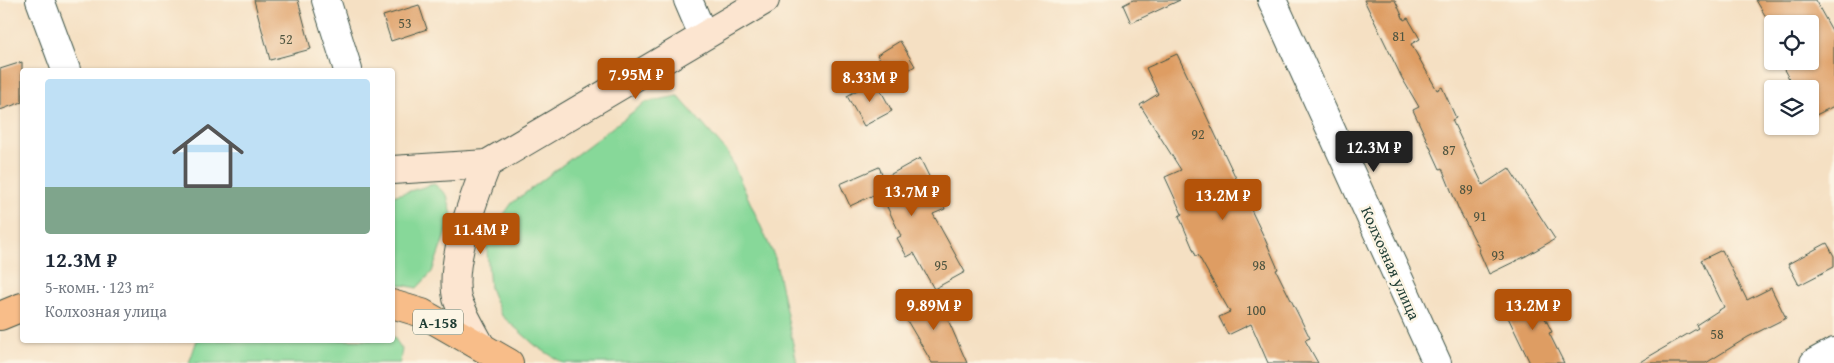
<!DOCTYPE html>
<html lang="ru">
<head>
<meta charset="utf-8">
<style>
  body { margin:0; font-family:"Gentium Book Plus",serif; background:#f6f6f7; color:#1f2937; height:100vh; display:flex; flex-direction:column; font-size:19px; white-space:nowrap }
  * { box-sizing:border-box; margin:0 }
  p { font-size:16px; color:#747a83 }
  .icon { flex:none; width:28px; height:28px; fill:none; stroke:currentColor; stroke-width:2; stroke-linecap:round; stroke-linejoin:round }
  .map { position:relative; flex:1; overflow:hidden }
  .side { position:absolute; left:20px; top:68px; width:375px; height:275px; display:flex; flex-direction:column; background:#fff; border-radius:5px; box-shadow:0 1px 4px #0004 }
  .side>* { flex:none }
  .fabs { position:absolute; left:1764px; top:15px; display:grid; gap:10px }
  .fabs a { display:grid; place-items:center; width:55px; height:55px; border-radius:5px; background:#fff; box-shadow:0 1px 4px #0004; font-size:25px }
  .price { position:absolute; translate:-50% -42px; padding:0 11px; border-radius:5px; background:#b45309; color:#fff; font-size:16px; line-height:32px; filter:drop-shadow(0 1px 2px #0008) }
  .price::after { content:''; position:absolute; left:50%; top:30px; width:15px; height:11px; margin-left:-8px; background:inherit; clip-path:polygon(0 0,100% 0,50% 100%) }
  .price.active { background:#222; color:#fff }
  ul { padding:0; list-style:none }
  li { display:grid; align-content:center; gap:10px; height:265px; padding:0 25px }
  li span { display:grid; place-items:center; height:155px; border-radius:5px; color:#555 }
  li>.icon { margin-inline-start:auto }
  span .icon { width:90px; height:90px; fill:#fffc; stroke-width:1 }
  li b { font-size:21px }
  .map>svg:first-child { display:block }
  .green { fill:#87d899; stroke:#538a66 }
  .building { fill:#de9d63 }
  .lines { fill:none; stroke-linecap:round; stroke-linejoin:round }
  .street-casing { stroke:#3f5549; stroke-width:30 }
  .secondary-casing { stroke:#3f5549; stroke-width:30 }
  .primary-casing { stroke:#3f5549; stroke-width:30 }
  .street { stroke:#fff; stroke-width:28 }
  .secondary { stroke:#fce5d0; stroke-width:28 }
  .primary { stroke:#f8bd89; stroke-width:28 }
  .labels { text-anchor:middle; dominant-baseline:central; stroke-width:5; stroke-linejoin:round; paint-order:stroke }
  .number-label { font-size:14px; fill:#4f5540 }
  .shield { fill:#fcf5e5; stroke:#617469; stroke-width:1 }
  .shield-label { font-size:15px; font-weight:bold; fill:#1f3d34 }
  .street-label { font-size:16px; fill:#1f3d34; stroke:#fcf5e5 }
</style>
</head>
<body>
<div class="map">
<svg width="1834" height="363" viewBox="0 0 1834 363">
  <rect width="100%" height="100%" fill="#fcf5e5"/>
  <filter id="ink" filterUnits="userSpaceOnUse"><feTurbulence type="fractalNoise" baseFrequency=".02" numOctaves="2"/><feDisplacementMap in="SourceGraphic" scale="10" xChannelSelector="R" yChannelSelector="G"/><feConvolveMatrix kernelMatrix="1 2 1 2 8 2 1 2 1" color-interpolation-filters="sRGB"/></filter>
  <filter id="wash" filterUnits="userSpaceOnUse"><feTurbulence type="fractalNoise" baseFrequency=".0096" numOctaves="4" result="noise"/><feDisplacementMap in="SourceGraphic" scale="20" xChannelSelector="R" yChannelSelector="G"/><feGaussianBlur stdDeviation="1.12" result="paint"/><feColorMatrix in="noise" values="0 0 0 0 0 0 0 0 0 0 0 0 0 0 0 0 0 1.4 0 .05"/><feComposite in="paint" operator="in"/></filter>
  <g filter="url(#wash)">
    <rect width="100%" height="100%" fill="#f5e0c3"/>
    <!-- green -->
    <g class="green">
      <path d="M678 96 728 153 775 258 797 363H563L536 346 501 315 490 288 486 239 512 203 646 102Z"/>
      <path d="M434 184 447 195 452 215 432 272 417 288 393 283V196Z"/>
      <path d="M393 336 402 349 400 363H189L197 340H392Z"/>
    </g>
    <g id="blocks">
      <!-- building -->
      <g class="building">
        <path d="M254 0H298L311 49 270 60Z"/>
        <path d="M1133 0H1180L1131 23 1123 5Z"/>
        <path d="M1364 0H1395L1404 20 1408 18 1420 39 1411 44 1437 90 1442 87 1456 118 1452 120 1483 185 1509 168 1555 239 1526 256 1489 274 1479 251 1480 250 1459 210 1442 168 1440 169 1413 110 1419 107 1402 78Z"/>
        <path d="M1756 0H1815L1834 34V106L1810 118V89H1795L1779 61H1810V24H1770Z"/>
        <path d="M419 5 427 29 391 41 383 16Z"/>
        <path d="M900 41 915 66 892 80 877 55Z"/>
        <path d="M1177 54 1264 237 1278 269 1276 270 1310 338 1305 340 1318 363H1268L1251 324 1228 335 1219 317 1230 312 1198 255 1196 256 1179 216 1182 214 1165 177 1181 170 1140 105 1158 94 1146 68Z"/>
        <path d="M22 62V102L0 110V69Z"/>
        <path d="M875 80 892 111 864 126 847 96Z"/>
        <path d="M920 158 945 209 933 214 965 272 934 289 914 253 907 257 897 238 901 236 880 192 850 206 840 184 879 167 884 178Z"/>
        <path d="M1827 243 1834 256V267L1799 285 1788 264Z"/>
        <path d="M1722 250 1747 300 1771 288 1786 318 1748 337 1706 363H1638L1698 328 1696 325 1724 307 1701 260Z"/>
        <path d="M933 293 945 313 967 363H932L902 312Z"/>
        <path d="M1533 294 1552 332 1549 333 1564 363H1530L1504 309Z"/>
      </g>
    </g>
  </g>
  <g filter="url(#ink)">
    <use href="#blocks" fill-opacity="0" stroke="#3f5549" stroke-width="1"/>
    <g class="lines">
      <!-- street casing -->
      <g class="street-casing">
        <g id="street">
          <path d="M40 0 66 70"/>
          <path d="M326 0 348 70"/>
          <path d="M688 0 703 35"/>
          <path d="M1272 0 1437 363"/>
          <path d="M1814 363 1834 352"/>
        </g>
      </g>
      <!-- secondary casing -->
      <g class="secondary-casing">
        <g id="secondary">
          <path d="M392 170 487 164 765 0"/>
          <path d="M481 346C474 333 461 311 457 298 449 262 474 197 487 164"/>
        </g>
      </g>
      <!-- primary casing -->
      <g class="primary-casing">
        <g id="primary">
          <path d="M392 304 422 313 509 363"/>
          <path d="M0 316 22 307"/>
        </g>
      </g>
      <!-- street -->
      <use href="#street" class="street"/>
      <!-- secondary -->
      <use href="#secondary" class="secondary"/>
      <!-- primary -->
      <use href="#primary" class="primary"/>
    </g>
  </g>
  <g class="labels">
    <!-- number labels -->
    <g class="number-label">
      <text x="405" y="23">53</text>
      <text x="1399" y="36">81</text>
      <text x="286" y="39">52</text>
      <text x="1198" y="134">92</text>
      <text x="1449" y="150">87</text>
      <text x="1466" y="189">89</text>
      <text x="1480" y="216">91</text>
      <text x="1498" y="255">93</text>
      <text x="941" y="265">95</text>
      <text x="1259" y="265">98</text>
      <text x="1256" y="310">100</text>
      <text x="1717" y="334">58</text>
    </g>
    <!-- shield labels -->
    <rect class="shield" x="413" y="309.5" width="50" height="25" rx="4"/>
    <g class="shield-label">
      <text x="438" y="322">А-158</text>
    </g>
    <!-- street labels -->
    <g class="street-label">
      <text transform="translate(1391 263) rotate(66)">Колхозная улица</text>
    </g>
  </g>
</svg>
<div class="fabs">
<a><svg class="icon" aria-label="locate" viewBox="0 0 24 24"><circle cx="12" cy="12" r="6"/><path d="M12 2v4M12 18v4M2 12h4M18 12h4"/></svg></a>
<a><svg class="icon" aria-label="layers" viewBox="0 0 24 24"><path d="M12 4l9 5-9 5-9-5zM3 14l9 5 9-5"/></svg></a>
</div>
<b class="price" style="left:636px;top:100px">7.95M ₽</b>
<b class="price" style="left:870px;top:103px">8.33M ₽</b>
<b class="price active" style="left:1374px;top:173px">12.3M ₽</b>
<b class="price" style="left:912px;top:217px">13.7M ₽</b>
<b class="price" style="left:1223px;top:221px">13.2M ₽</b>
<b class="price" style="left:481px;top:255px">11.4M ₽</b>
<b class="price" style="left:934px;top:331px">9.89M ₽</b>
<b class="price" style="left:1533px;top:331px">13.2M ₽</b>
<section class="side">
<ul>
<li><span style="background:linear-gradient(#bfe0f5 70%,#7fa58c 0)"><svg class="icon" aria-label="home" viewBox="0 0 24 24"><path d="M3 11l9-7 9 7M6 9v11h12V9"/></svg></span><div><b>12.3M ₽</b><p>5-комн. · 123 m²</p><p>Колхозная улица</p></div></li>
</ul>
</section>
</div>
</body>
</html>
